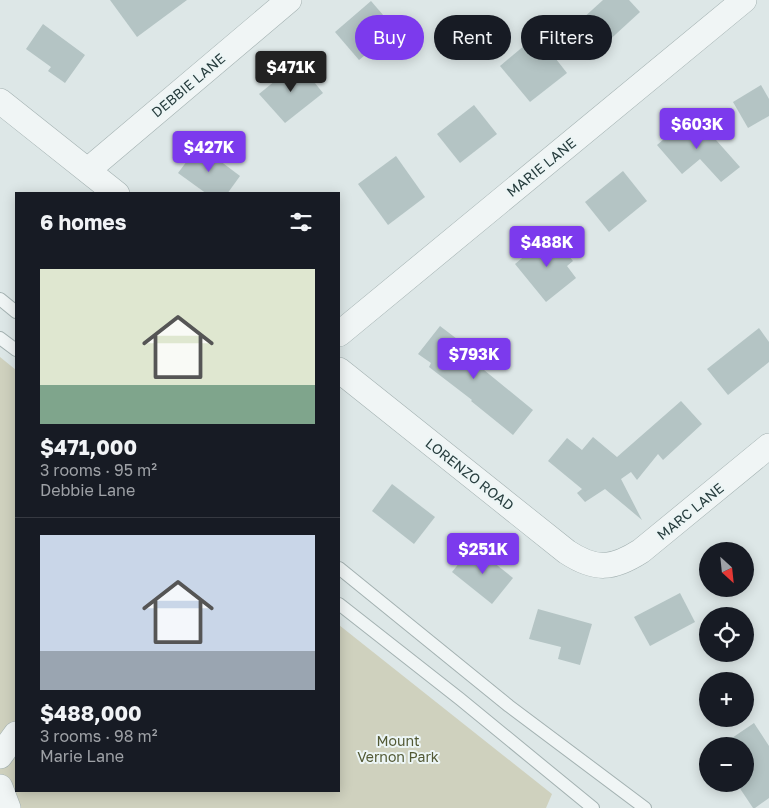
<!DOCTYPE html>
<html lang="en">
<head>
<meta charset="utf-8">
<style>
  body { margin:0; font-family:"Golos Text",sans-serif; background:#242831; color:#f1f3f6; height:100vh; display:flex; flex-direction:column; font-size:19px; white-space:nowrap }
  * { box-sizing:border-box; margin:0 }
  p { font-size:16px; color:#9ea1a6 }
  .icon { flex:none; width:28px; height:28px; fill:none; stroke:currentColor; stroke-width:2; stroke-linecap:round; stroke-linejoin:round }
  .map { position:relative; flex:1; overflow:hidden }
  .drawer { position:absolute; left:15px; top:192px; width:325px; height:600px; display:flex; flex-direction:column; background:#171b24; border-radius:0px; box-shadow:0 2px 12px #0003 }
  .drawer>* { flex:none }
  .guide { position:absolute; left:355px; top:15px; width:339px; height:45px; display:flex; gap:10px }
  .needle { width:32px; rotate:153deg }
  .tools { position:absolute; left:699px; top:542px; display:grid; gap:10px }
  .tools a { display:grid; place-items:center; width:55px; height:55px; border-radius:50%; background:#171b24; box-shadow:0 2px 12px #0003; font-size:25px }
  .price { position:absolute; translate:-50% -42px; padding:0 11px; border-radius:5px; background:#7c3aed; color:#fff; font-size:16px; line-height:32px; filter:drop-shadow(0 1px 2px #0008) }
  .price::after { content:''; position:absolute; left:50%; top:30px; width:15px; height:11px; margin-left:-8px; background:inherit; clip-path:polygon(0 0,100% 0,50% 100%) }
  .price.on { background:#222; color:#fff }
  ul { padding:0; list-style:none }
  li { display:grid; align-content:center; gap:10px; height:265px; padding:0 25px }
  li+li { border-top:1px solid #363941 }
  li span { display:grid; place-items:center; height:155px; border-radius:0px; color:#555 }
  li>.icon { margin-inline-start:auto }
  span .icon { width:90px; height:90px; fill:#fffc; stroke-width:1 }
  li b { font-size:21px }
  h2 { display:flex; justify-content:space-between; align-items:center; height:60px; padding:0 25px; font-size:21px }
  .tag { padding:0 18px; border-radius:22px; background:#171b24; box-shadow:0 2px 12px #0003; font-size:18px; line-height:45px }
  .tag.on { background:#7c3aed; color:#fff }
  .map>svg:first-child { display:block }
  .green { fill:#cfd1be }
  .building { fill:#b4c4c4 }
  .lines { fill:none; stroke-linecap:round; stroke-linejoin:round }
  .service-casing { stroke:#a3b1b1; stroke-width:14 }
  .minor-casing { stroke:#a3b1b1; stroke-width:26 }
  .service { stroke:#f0f5f5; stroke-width:12 }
  .minor { stroke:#f0f5f5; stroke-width:25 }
  .labels { text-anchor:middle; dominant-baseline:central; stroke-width:4; stroke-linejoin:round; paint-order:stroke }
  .street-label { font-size:14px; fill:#273d3e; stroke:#ecf5f5 }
  .park-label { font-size:14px; fill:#525934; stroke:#ecf5f5 }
</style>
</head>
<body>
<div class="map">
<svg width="769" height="808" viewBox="0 0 769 808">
  <rect width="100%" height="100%" fill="#dde7e7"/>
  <!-- green -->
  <path class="green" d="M0 357 16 370V791H339V625L552 794 546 808H0Z"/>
  <!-- building -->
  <g class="building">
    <path d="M110 0H187L137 37Z"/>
    <path d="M603 0H629L640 12 604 45 581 20Z"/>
    <path d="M371 1 396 30 359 60 335 32Z"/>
    <path d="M43 24 85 55 65 83 48 71 51 67 26 49Z"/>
    <path d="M537 35 567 73 530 102 500 66Z"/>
    <path d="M298 62 323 93 285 123 259 94Z"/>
    <path d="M761 85 769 99V116L748 128 733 102Z"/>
    <path d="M474 105 497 134 460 163 437 134Z"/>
    <path d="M693 114 740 167 721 182 700 159 682 174 657 145Z"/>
    <path d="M199 145 240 176 227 194H207L178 173Z"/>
    <path d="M396 156 425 197 388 225 358 184Z"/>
    <path d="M623 171 647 201 609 232 585 202Z"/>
    <path d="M551 234 573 261 567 266 576 278 546 302 515 264Z"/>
    <path d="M440 326 478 355 473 361 533 410 513 435 471 401 472 400 429 367 431 363 418 354Z"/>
    <path d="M759 328 769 342V362L728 395 707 369Z"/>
    <path d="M681 401 702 424 663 460 658 454 637 480 631 472 621 479 642 520 605 489 585 502 577 493 582 489 548 461 567 438 582 450 593 437 617 457Z"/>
    <path d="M392 484 435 517 414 544 372 511Z"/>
    <path d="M473 546 513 578 492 604 452 572Z"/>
    <path d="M680 593 695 622 650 646 634 617Z"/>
    <path d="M538 609 592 624 580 665 558 659 561 647 529 639Z"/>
    <path d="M754 723 769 746V798L755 808H753L737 784H745V746H722L733 739 732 738Z"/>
  </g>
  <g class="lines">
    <!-- service casing -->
    <g class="service-casing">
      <g id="service">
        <path d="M0 299 16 312"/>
        <path d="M0 338 16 350"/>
        <path d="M339 568 509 706 645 808"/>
        <path d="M339 604 460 699 593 808"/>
      </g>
    </g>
    <!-- minor casing -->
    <g class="minor-casing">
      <g id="minor">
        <path d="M0 101 117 194"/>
        <path d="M88 170 289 0"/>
        <path d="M339 334 744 0"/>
        <path d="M339 370 567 552C596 571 613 569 641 551L769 446"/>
        <path d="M0 756 16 734"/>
        <path d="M0 787 8 808"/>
      </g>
    </g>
    <!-- service -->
    <use href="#service" class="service"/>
    <!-- minor -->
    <use href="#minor" class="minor"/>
  </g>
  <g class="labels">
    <!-- street labels -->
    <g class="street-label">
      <text transform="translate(188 85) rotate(-40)">DEBBIE LANE</text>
      <text transform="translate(541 167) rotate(-39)">MARIE LANE</text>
      <text transform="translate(470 474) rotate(38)">LORENZO ROAD</text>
      <text transform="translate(690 511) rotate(-39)">MARC LANE</text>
    </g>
    <!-- park labels -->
    <g class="park-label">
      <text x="398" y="740">Mount<tspan x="398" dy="16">Vernon Park</tspan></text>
    </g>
  </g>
</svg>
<div class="tools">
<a><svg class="needle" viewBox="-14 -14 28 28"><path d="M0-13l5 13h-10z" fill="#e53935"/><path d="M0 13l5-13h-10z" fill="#9ea1a6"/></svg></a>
<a><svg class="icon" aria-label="locate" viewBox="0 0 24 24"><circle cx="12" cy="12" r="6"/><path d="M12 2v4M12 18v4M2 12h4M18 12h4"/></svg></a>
<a>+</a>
<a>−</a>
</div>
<b class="price on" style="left:291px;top:93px">$471K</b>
<b class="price" style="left:697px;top:150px">$603K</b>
<b class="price" style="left:209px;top:173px">$427K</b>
<b class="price" style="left:547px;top:268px">$488K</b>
<b class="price" style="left:474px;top:380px">$793K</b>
<b class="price" style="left:483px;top:575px">$251K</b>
<div class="guide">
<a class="tag on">Buy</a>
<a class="tag">Rent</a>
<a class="tag">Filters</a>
</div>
<section class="drawer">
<h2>6 homes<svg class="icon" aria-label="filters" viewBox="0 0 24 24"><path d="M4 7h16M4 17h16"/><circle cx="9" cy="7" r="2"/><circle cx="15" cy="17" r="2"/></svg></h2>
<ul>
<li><span style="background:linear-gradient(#dfe7d0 75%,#7fa58c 0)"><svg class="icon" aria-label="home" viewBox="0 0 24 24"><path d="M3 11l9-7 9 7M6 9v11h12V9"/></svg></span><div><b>$471,000</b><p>3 rooms · 95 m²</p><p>Debbie Lane</p></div></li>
<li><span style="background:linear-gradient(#c9d6e8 75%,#9aa5b1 0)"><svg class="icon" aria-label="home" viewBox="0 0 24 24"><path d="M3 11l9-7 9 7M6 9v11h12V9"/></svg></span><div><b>$488,000</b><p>3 rooms · 98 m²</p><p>Marie Lane</p></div></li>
</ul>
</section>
</div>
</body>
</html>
